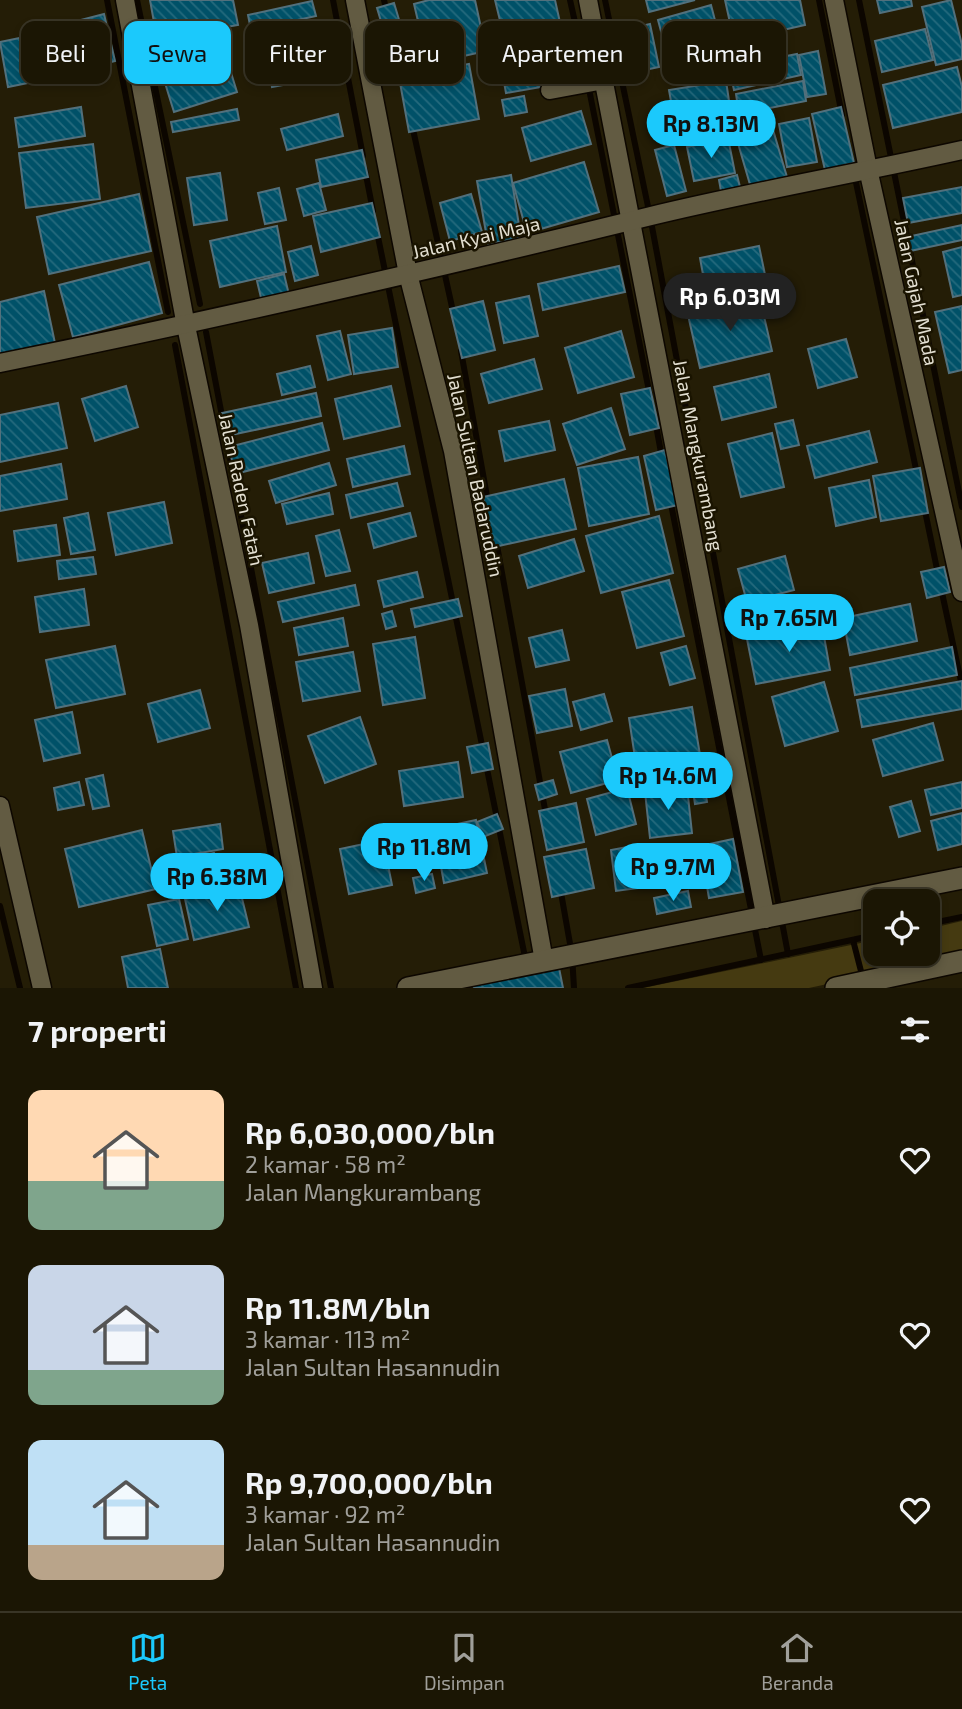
<!DOCTYPE html>
<html lang="id">
<head>
<meta charset="utf-8">
<style>
  body { margin:0; font-family:"Exo 2",sans-serif; background:#282313; color:#f1f3f6; height:100vh; display:flex; flex-direction:column; font-size:26px; white-space:nowrap }
  * { box-sizing:border-box; margin:0 }
  p { font-size:23px; color:#a09f9a }
  .icon { flex:none; width:38px; height:38px; fill:none; stroke:currentColor; stroke-width:2; stroke-linecap:round; stroke-linejoin:round }
  .map { position:relative; height:988px; overflow:hidden }
  .drawer { display:flex; flex-direction:column; background:#1b1604; flex:1 }
  .drawer>* { flex:none }
  .banner { position:absolute; left:21px; top:21px; width:920px; height:63px; display:flex; gap:14px }
  .buttons { position:absolute; left:863px; top:889px; display:grid; gap:14px }
  .buttons a { display:grid; place-items:center; width:77px; height:77px; border-radius:14px; background:#1b1604; box-shadow:0 4px 10px #0003,0 0 0 2px #393526; font-size:35px }
  .price { position:absolute; translate:-50% -60px; padding:0 16px; border-radius:24px; background:#1bc9fc; color:#111; font-size:23px; line-height:46px; filter:drop-shadow(0 2px 4px #0008) }
  .price::after { content:''; position:absolute; left:50%; top:42px; width:21px; height:16px; margin-left:-10px; background:inherit; clip-path:polygon(0 0,100% 0,50% 100%) }
  .price.current { background:#222; color:#fff }
  ul { padding:0; list-style:none }
  li { display:flex; align-items:center; gap:21px; height:175px; padding:0 28px }
  li span { display:grid; place-items:center; flex:none; width:196px; height:140px; border-radius:14px; color:#555 }
  li>.icon { margin-inline-start:auto }
  span .icon { width:84px; height:84px; fill:#fffc; stroke-width:1 }
  li b { font-size:30px }
  h2 { display:flex; justify-content:space-between; align-items:center; height:84px; padding:0 28px; font-size:30px }
  .tag { padding:0 24px; border-radius:14px; background:#1b1604; box-shadow:0 4px 10px #0003,0 0 0 2px #393526; font-size:24px; line-height:63px }
  .tag.current { background:#1bc9fc; color:#111 }
  .menu { display:flex; justify-content:space-around; align-items:center; height:98px; border-top:2px solid #393526; background:#1b1604; font-size:19px; color:#a09f9a }
  .menu a { display:grid; justify-items:center; gap:4px }
  .menu .current { color:#1bc9fc }
  .map>svg:first-child { display:block }
  .green { fill:#453a11 }
  .lines { fill:none; stroke-linecap:round; stroke-linejoin:round }
  .stream { stroke:#0c0600; stroke-width:6 }
  .building { fill:url(#building-back-hatch); stroke:#52707c; stroke-width:2 }
  .street-casing { stroke:#0d0700; stroke-width:21 }
  .secondary-casing { stroke:#0d0700; stroke-width:24 }
  .street { stroke:#625b42; stroke-width:18 }
  .secondary { stroke:#625b42; stroke-width:21 }
  .labels { text-anchor:middle; dominant-baseline:central; stroke-width:5; stroke-linejoin:round; paint-order:stroke }
  .street-label { font-size:19px; fill:#e3dfd1; stroke:#1a1400 }
</style>
</head>
<body>
<div class="map">
<svg width="962" height="988" viewBox="0 0 962 988">
  <defs>
    <pattern id="building-back-hatch" width="6" height="6" patternUnits="userSpaceOnUse" patternTransform="scale(1.75)"><rect width="6" height="6" fill="#005168"/><path d="M-1 5l2 2M0 0l6 6M5-1l2 2" fill="none" stroke="#256a7d"/></pattern>
  </defs>
  <rect width="100%" height="100%" fill="#241d06"/>
  <!-- green -->
  <path class="green" d="M962 921V955L809 988H643L875 940V954H928V929Z"/>
  <g class="lines">
    <!-- stream -->
    <g class="stream">
      <path d="M107 0 168 312"/>
      <path d="M137 0 200 304"/>
      <path d="M333 0 363 156"/>
      <path d="M384 0 403 83"/>
      <path d="M570 0 582 53"/>
      <path d="M605 0 650 216 788 954"/>
      <path d="M819 0 842 115"/>
      <path d="M859 0 962 507"/>
      <path d="M588 84 650 396"/>
      <path d="M412 125 454 316"/>
      <path d="M365 170 373 211"/>
      <path d="M854 173 917 474"/>
      <path d="M377 232 483 750"/>
      <path d="M206 332 331 988"/>
      <path d="M175 345 296 988"/>
      <path d="M461 351 488 502"/>
      <path d="M655 420 662 458"/>
      <path d="M670 499 761 960"/>
      <path d="M924 506 938 574"/>
      <path d="M496 540 546 815"/>
      <path d="M941 588 962 686"/>
      <path d="M486 764 526 962"/>
      <path d="M560 887 572 955 574 988"/>
      <path d="M0 906 20 988"/>
      <path d="M928 924 962 917"/>
      <path d="M853 940 863 979"/>
      <path d="M628 988 875 935"/>
    </g>
  </g>
  <!-- building -->
  <g class="building">
    <path d="M150 0H233L238 25 157 39Z"/>
    <path d="M429 0H475L486 51 428 64 414 4Z"/>
    <path d="M495 0H555L561 27 505 41Z"/>
    <path d="M646 0H695L649 12Z"/>
    <path d="M725 0H800L805 25 734 41Z"/>
    <path d="M877 0H911L912 6 880 13Z"/>
    <path d="M951 0 962 45V59L936 65 922 7Z"/>
    <path d="M312 1 316 16 251 30 248 15Z"/>
    <path d="M394 3 400 23 383 28 377 8Z"/>
    <path d="M711 5 725 59 672 73 658 20Z"/>
    <path d="M104 14 115 61 88 68 77 21Z"/>
    <path d="M650 24 659 67 635 72 625 30Z"/>
    <path d="M73 27 82 72 8 87 0 42Z"/>
    <path d="M925 29 933 60 882 72 875 41Z"/>
    <path d="M582 46 587 79 506 93 500 60Z"/>
    <path d="M818 51 826 94 807 97 799 55Z"/>
    <path d="M196 52 200 67 162 79 157 64Z"/>
    <path d="M797 54 801 75 734 90 729 67Z"/>
    <path d="M290 55 294 83 272 87 268 58Z"/>
    <path d="M228 63 237 92 174 112 165 83Z"/>
    <path d="M469 64 479 119 409 132 399 77Z"/>
    <path d="M957 67 962 87V112L893 128 883 85Z"/>
    <path d="M726 81 731 114 675 124 669 90Z"/>
    <path d="M803 81 806 101 739 114 736 94Z"/>
    <path d="M524 96 527 112 505 116 502 100Z"/>
    <path d="M81 107 85 136 19 147 15 118Z"/>
    <path d="M841 107 854 163 825 170 812 114Z"/>
    <path d="M237 109 239 120 173 132 171 122Z"/>
    <path d="M581 111 591 144 531 161 522 128Z"/>
    <path d="M338 114 343 136 287 150 281 129Z"/>
    <path d="M809 118 817 162 787 167 779 124Z"/>
    <path d="M771 123 787 177 751 188 735 133Z"/>
    <path d="M728 138 735 173 694 181 687 147Z"/>
    <path d="M93 144 100 199 26 208 19 153Z"/>
    <path d="M674 145 686 191 667 196 655 150Z"/>
    <path d="M362 150 368 177 321 187 316 160Z"/>
    <path d="M584 162 599 212 527 233 513 183Z"/>
    <path d="M220 173 227 220 194 225 187 178Z"/>
    <path d="M511 175 521 238 488 244 477 181Z"/>
    <path d="M737 175 740 187 721 191 719 180Z"/>
    <path d="M319 183 326 210 304 216 297 189Z"/>
    <path d="M962 187V213L908 223 903 198Z"/>
    <path d="M279 188 286 220 265 224 258 193Z"/>
    <path d="M139 194 151 251 49 274 37 217Z"/>
    <path d="M471 194 482 232 450 241 440 203Z"/>
    <path d="M372 203 380 237 321 252 313 216Z"/>
    <path d="M962 225V240L910 251 907 237Z"/>
    <path d="M277 226 286 272 220 287 210 241Z"/>
    <path d="M311 246 318 275 295 281 288 252Z"/>
    <path d="M759 246 768 289 708 302 700 258Z"/>
    <path d="M962 247V295L953 297 943 252Z"/>
    <path d="M149 262 162 313 73 337 59 285Z"/>
    <path d="M619 266 625 292 543 310 538 284Z"/>
    <path d="M284 274 290 299 263 306 257 281Z"/>
    <path d="M44 291 56 348 0 361V302Z"/>
    <path d="M529 296 538 336 504 343 496 303Z"/>
    <path d="M760 299 772 351 700 368 688 315Z"/>
    <path d="M483 301 495 350 462 358 450 309Z"/>
    <path d="M962 306V370L949 373 935 312Z"/>
    <path d="M392 328 398 367 354 374 348 335Z"/>
    <path d="M340 331 351 374 328 380 317 336Z"/>
    <path d="M621 331 634 377 578 393 565 348Z"/>
    <path d="M846 339 857 377 818 388 808 349Z"/>
    <path d="M534 359 542 389 489 403 481 374Z"/>
    <path d="M310 366 315 387 282 395 277 374Z"/>
    <path d="M769 374 776 407 722 420 714 387Z"/>
    <path d="M126 386 138 427 95 441 82 399Z"/>
    <path d="M391 386 400 426 344 439 335 399Z"/>
    <path d="M650 388 659 428 630 435 621 394Z"/>
    <path d="M316 393 321 416 226 436 222 413Z"/>
    <path d="M58 403 67 448 0 462V415Z"/>
    <path d="M611 408 625 449 577 465 563 424Z"/>
    <path d="M793 420 799 445 781 449 775 424Z"/>
    <path d="M549 421 555 450 505 461 499 431Z"/>
    <path d="M322 423 329 450 235 474 229 447Z"/>
    <path d="M869 431 877 462 815 478 807 446Z"/>
    <path d="M772 433 784 487 741 497 728 444Z"/>
    <path d="M404 446 410 474 353 487 347 459Z"/>
    <path d="M665 450 678 505 656 510 644 456Z"/>
    <path d="M638 457 649 514 589 526 578 468Z"/>
    <path d="M329 463 336 485 276 503 269 481Z"/>
    <path d="M61 464 67 499 0 511V476Z"/>
    <path d="M920 468 928 513 881 521 873 476Z"/>
    <path d="M564 479 576 529 494 547 483 497Z"/>
    <path d="M869 480 876 517 836 526 829 488Z"/>
    <path d="M397 483 403 506 351 518 346 495Z"/>
    <path d="M329 493 333 514 287 524 282 504Z"/>
    <path d="M164 502 172 543 116 555 108 513Z"/>
    <path d="M88 513 95 550 71 554 64 518Z"/>
    <path d="M410 513 416 536 374 548 368 524Z"/>
    <path d="M659 516 673 573 601 593 586 536Z"/>
    <path d="M56 525 60 555 18 561 14 531Z"/>
    <path d="M339 530 350 571 326 576 316 536Z"/>
    <path d="M574 539 584 571 528 588 519 556Z"/>
    <path d="M308 553 314 583 269 593 262 563Z"/>
    <path d="M785 556 794 590 747 602 738 569Z"/>
    <path d="M93 557 96 574 59 579 57 561Z"/>
    <path d="M944 567 950 592 927 598 921 572Z"/>
    <path d="M417 572 423 597 384 607 378 581Z"/>
    <path d="M669 580 684 636 637 648 622 592Z"/>
    <path d="M355 585 359 605 283 622 278 602Z"/>
    <path d="M84 589 89 625 40 632 35 597Z"/>
    <path d="M458 599 462 616 415 627 411 609Z"/>
    <path d="M910 604 917 641 850 655 843 618Z"/>
    <path d="M392 611 396 626 386 629 382 614Z"/>
    <path d="M343 618 348 646 299 655 294 628Z"/>
    <path d="M822 625 830 670 756 684 747 639Z"/>
    <path d="M562 630 569 660 536 667 529 638Z"/>
    <path d="M415 637 425 698 383 705 373 644Z"/>
    <path d="M115 646 125 694 56 708 46 660Z"/>
    <path d="M686 646 695 678 670 685 661 653Z"/>
    <path d="M952 647 957 675 855 695 850 668Z"/>
    <path d="M353 652 360 691 303 701 296 662Z"/>
    <path d="M962 681V709L862 727 857 700Z"/>
    <path d="M824 682 838 731 785 746 772 697Z"/>
    <path d="M565 689 572 726 537 733 529 696Z"/>
    <path d="M200 690 210 728 158 742 148 704Z"/>
    <path d="M604 694 612 721 581 730 573 702Z"/>
    <path d="M692 707 701 761 637 771 629 718Z"/>
    <path d="M72 712 80 753 44 761 35 720Z"/>
    <path d="M360 717 376 764 325 783 308 736Z"/>
    <path d="M933 723 943 760 883 776 873 740Z"/>
    <path d="M607 740 618 780 571 793 560 752Z"/>
    <path d="M488 743 493 769 472 773 467 747Z"/>
    <path d="M458 762 463 797 404 806 399 771Z"/>
    <path d="M103 775 109 806 93 809 86 779Z"/>
    <path d="M553 780 557 794 539 800 535 785Z"/>
    <path d="M79 782 84 805 58 810 54 788Z"/>
    <path d="M962 782V808L931 815 925 790Z"/>
    <path d="M687 787 692 833 650 838 645 792Z"/>
    <path d="M627 788 636 824 596 835 587 799Z"/>
    <path d="M705 789 707 802 695 804 693 791Z"/>
    <path d="M911 801 920 831 899 837 890 807Z"/>
    <path d="M576 803 584 842 547 850 539 811Z"/>
    <path d="M962 813V844L938 850 931 821Z"/>
    <path d="M497 814 503 829 483 837 477 822Z"/>
    <path d="M476 820 487 873 444 883 434 829Z"/>
    <path d="M220 824 223 849 177 857 173 831Z"/>
    <path d="M424 829 429 849 411 854 405 835Z"/>
    <path d="M142 830 156 889 79 907 65 849Z"/>
    <path d="M733 839 743 892 709 898 700 846Z"/>
    <path d="M383 840 392 885 349 894 340 849Z"/>
    <path d="M633 846 639 888 616 891 611 850Z"/>
    <path d="M586 849 594 888 552 897 544 857Z"/>
    <path d="M214 853 218 871 167 883 162 865Z"/>
    <path d="M432 874 435 888 416 893 413 878Z"/>
    <path d="M239 886 249 927 194 940 185 899Z"/>
    <path d="M688 891 691 907 657 914 654 898Z"/>
    <path d="M179 899 188 939 157 946 148 905Z"/>
    <path d="M160 949 168 988H128L122 957Z"/>
    <path d="M559 968 563 988H474L473 982Z"/>
  </g>
  <g class="lines">
    <!-- street casing -->
    <g class="street-casing">
      <g id="street">
        <path d="M125 0 186 326 249 625 313 988"/>
        <path d="M355 0 408 274 453 451 544 961"/>
        <path d="M588 0 766 919"/>
        <path d="M834 0 868 169 962 592"/>
        <path d="M550 90 604 80"/>
        <path d="M0 363C218 319 435 269 651 216 754 191 859 173 962 150"/>
        <path d="M0 806 42 988"/>
      </g>
    </g>
    <!-- secondary casing -->
    <g class="secondary-casing">
      <g id="secondary">
        <path d="M408 988 962 878"/>
        <path d="M836 988 962 961"/>
      </g>
    </g>
    <!-- street -->
    <use href="#street" class="street"/>
    <!-- secondary -->
    <use href="#secondary" class="secondary"/>
  </g>
  <g class="labels">
    <!-- street labels -->
    <g class="street-label">
      <text transform="translate(476 237) rotate(-13)">Jalan Kyai Maja</text>
      <text transform="translate(917 292) rotate(78)">Jalan Gajah Mada</text>
      <text transform="translate(699 455) rotate(79)">Jalan Mangkurambang</text>
      <text transform="translate(476 475) rotate(78)">Jalan Sultan Badaruddin</text>
      <text transform="translate(242 489) rotate(78)">Jalan Raden Fatah</text>
    </g>
  </g>
</svg>
<div class="buttons">
<a><svg class="icon" aria-label="locate" viewBox="0 0 24 24"><circle cx="12" cy="12" r="6"/><path d="M12 2v4M12 18v4M2 12h4M18 12h4"/></svg></a>
</div>
<b class="price" style="left:711px;top:160px">Rp 8.13M</b>
<b class="price current" style="left:730px;top:333px">Rp 6.03M</b>
<b class="price" style="left:789px;top:654px">Rp 7.65M</b>
<b class="price" style="left:668px;top:812px">Rp 14.6M</b>
<b class="price" style="left:424px;top:883px">Rp 11.8M</b>
<b class="price" style="left:673px;top:903px">Rp 9.7M</b>
<b class="price" style="left:217px;top:913px">Rp 6.38M</b>
<div class="banner">
<a class="tag">Beli</a>
<a class="tag current">Sewa</a>
<a class="tag">Filter</a>
<a class="tag">Baru</a>
<a class="tag">Apartemen</a>
<a class="tag">Rumah</a>
</div>
</div>
<section class="drawer">
<h2>7 properti<svg class="icon" aria-label="filters" viewBox="0 0 24 24"><path d="M4 7h16M4 17h16"/><circle cx="9" cy="7" r="2"/><circle cx="15" cy="17" r="2"/></svg></h2>
<ul>
<li><span style="background:linear-gradient(#ffd9b3 65%,#7fa58c 0)"><svg class="icon" aria-label="home" viewBox="0 0 24 24"><path d="M3 11l9-7 9 7M6 9v11h12V9"/></svg></span><div><b>Rp 6,030,000/bln</b><p>2 kamar · 58 m²</p><p>Jalan Mangkurambang</p></div><svg class="icon" aria-label="heart" viewBox="0 0 24 24"><path d="M12 20l-8-8c-3-5 5-10 8-4 3-6 11-1 8 4z"/></svg></li>
<li><span style="background:linear-gradient(#c9d6e8 75%,#7fa58c 0)"><svg class="icon" aria-label="home" viewBox="0 0 24 24"><path d="M3 11l9-7 9 7M6 9v11h12V9"/></svg></span><div><b>Rp 11.8M/bln</b><p>3 kamar · 113 m²</p><p>Jalan Sultan Hasannudin</p></div><svg class="icon" aria-label="heart" viewBox="0 0 24 24"><path d="M12 20l-8-8c-3-5 5-10 8-4 3-6 11-1 8 4z"/></svg></li>
<li><span style="background:linear-gradient(#bfe0f5 75%,#b9a48a 0)"><svg class="icon" aria-label="home" viewBox="0 0 24 24"><path d="M3 11l9-7 9 7M6 9v11h12V9"/></svg></span><div><b>Rp 9,700,000/bln</b><p>3 kamar · 92 m²</p><p>Jalan Sultan Hasannudin</p></div><svg class="icon" aria-label="heart" viewBox="0 0 24 24"><path d="M12 20l-8-8c-3-5 5-10 8-4 3-6 11-1 8 4z"/></svg></li>
</ul>
</section>
<nav class="menu">
<a class="current"><svg class="icon" aria-label="map" viewBox="0 0 24 24"><path d="M3 6l6-2 6 2 6-2v14l-6 2-6-2-6 2zM9 4v14M15 6v14"/></svg>Peta</a>
<a><svg class="icon" aria-label="saved" viewBox="0 0 24 24"><path d="M7 4h10v16l-5-4-5 4z"/></svg>Disimpan</a>
<a><svg class="icon" aria-label="home" viewBox="0 0 24 24"><path d="M3 11l9-7 9 7M6 9v11h12V9"/></svg>Beranda</a>
</nav>
</body>
</html>
